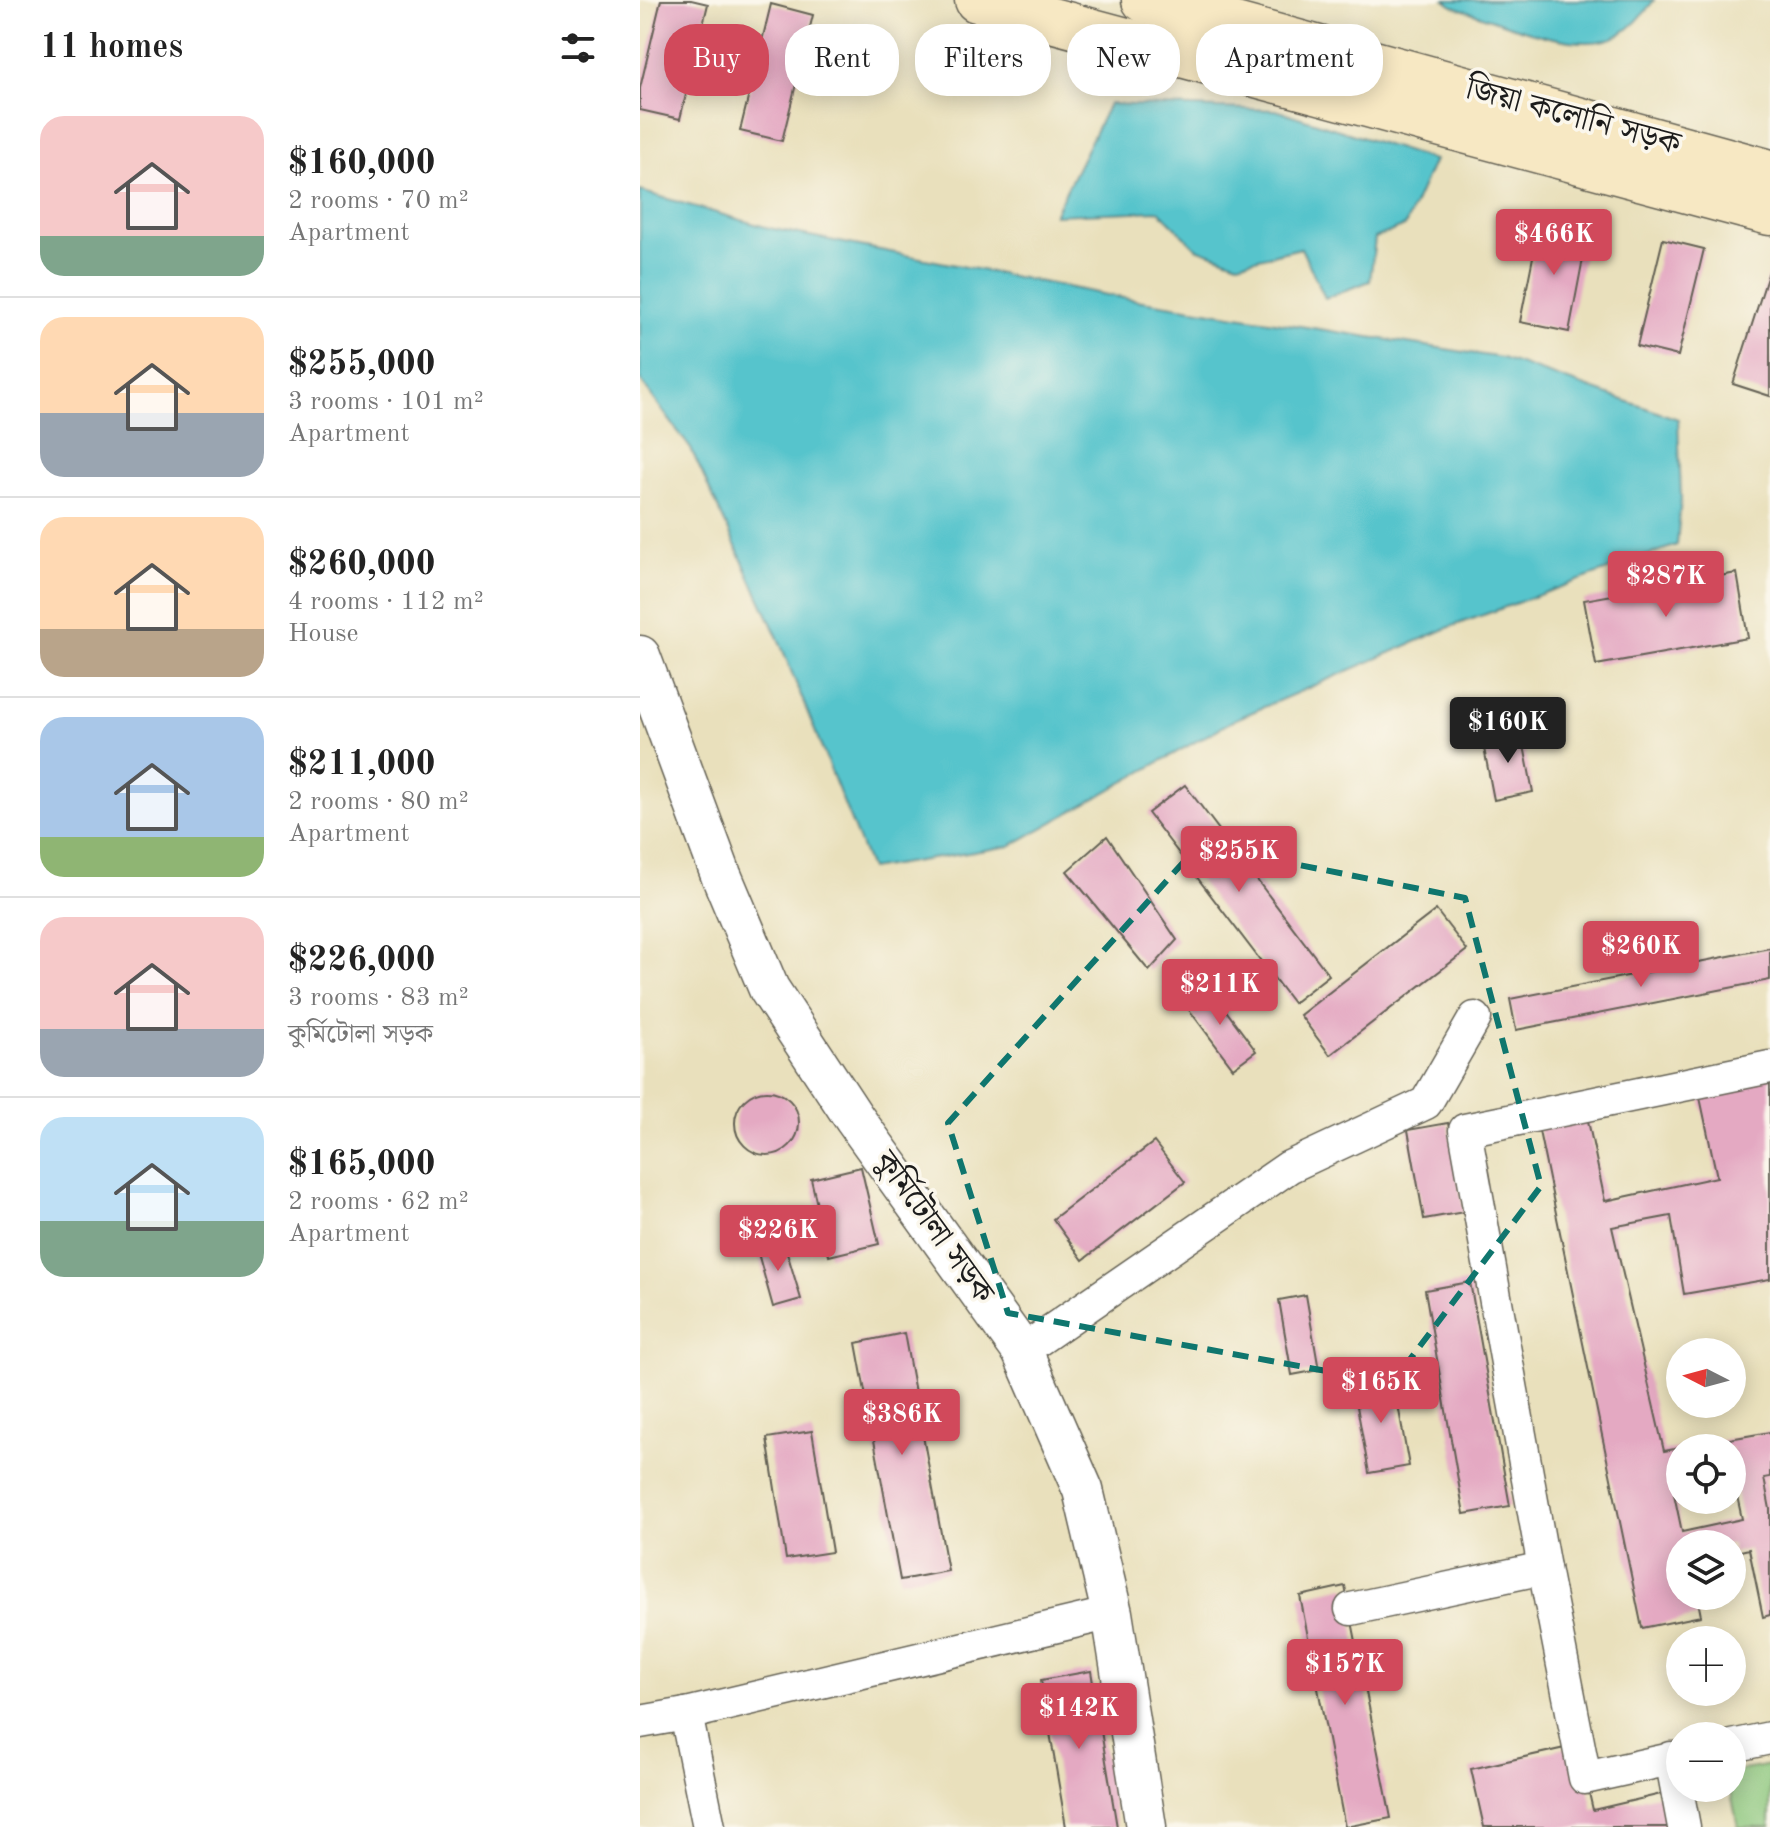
<!DOCTYPE html>
<html lang="en">
<head>
<meta charset="utf-8">
<style>
  body { margin:0; font-family:"Old Standard TT","Noto Serif Bengali",serif; background:#f2f2f2; color:#222; height:100vh; display:flex; flex-direction:column; font-size:30px; white-space:nowrap }
  * { box-sizing:border-box; margin:0 }
  p { font-size:26px; color:#767676 }
  .icon { flex:none; width:44px; height:44px; fill:none; stroke:currentColor; stroke-width:2; stroke-linecap:round; stroke-linejoin:round }
  .map { position:relative; flex:1; overflow:hidden }
  .sheet { display:flex; flex-direction:column; background:#fff; width:640px }
  .sheet>* { flex:none }
  .top-card { position:absolute; left:24px; top:24px; width:760px; height:72px; display:flex; gap:16px }
  .needle { width:52px; rotate:276deg }
  .tools { position:absolute; left:1026px; top:1338px; display:grid; gap:16px }
  .tools a { display:grid; place-items:center; width:80px; height:80px; border-radius:50%; background:#fff; box-shadow:0 4px 20px #0003; font-size:40px }
  .price { position:absolute; translate:-50% -68px; padding:0 18px; border-radius:8px; background:#d1495b; color:#fff; font-size:26px; line-height:52px; filter:drop-shadow(0 2px 4px #0008) }
  .price::after { content:''; position:absolute; left:50%; top:48px; width:24px; height:18px; margin-left:-12px; background:inherit; clip-path:polygon(0 0,100% 0,50% 100%) }
  .price.on { background:#222; color:#fff }
  ul { padding:0; list-style:none }
  li { display:flex; align-items:center; gap:24px; height:200px; padding:0 40px }
  li+li { border-top:2px solid #e0e0e0 }
  li span { display:grid; place-items:center; flex:none; width:224px; height:160px; border-radius:24px; color:#555 }
  li>.icon { margin-inline-start:auto }
  span .icon { width:96px; height:96px; fill:#fffc; stroke-width:1 }
  li b { font-size:34px }
  h2 { display:flex; justify-content:space-between; align-items:center; height:96px; padding:0 40px; font-size:34px }
  .tag { padding:0 28px; border-radius:32px; background:#fff; box-shadow:0 4px 20px #0003; font-size:28px; line-height:72px }
  .tag.on { background:#d1495b; color:#fff }
  main { display:flex; flex:1; min-height:0 }
  .map>svg:first-child { display:block }
  .green { fill:#8bc67c; stroke:#54714c; stroke-width:2 }
  .water { fill:#56c4cc; stroke:#397074; stroke-width:2 }
  .building { fill:#e4a9c2 }
  .lines { fill:none; stroke-linecap:round; stroke-linejoin:round }
  .minor-casing { stroke:#646154; stroke-width:35 }
  .tertiary-casing { stroke:#646154; stroke-width:43 }
  .secondary-casing { stroke:#646154; stroke-width:47 }
  .minor { stroke:#fff; stroke-width:32 }
  .tertiary { stroke:#fff; stroke-width:40 }
  .secondary { stroke:#f7e8c3; stroke-width:44 }
  .marked { fill:none; stroke:#0f766e; stroke-width:6; stroke-dasharray:16 10; stroke-linejoin:round }
  .labels { text-anchor:middle; dominant-baseline:central; stroke-width:7; stroke-linejoin:round; paint-order:stroke }
  .street-label { font-size:32px; fill:#1c1c1c; stroke:#fbf7ec }
</style>
</head>
<body>
<main>
<section class="sheet">
<h2>11 homes<svg class="icon" aria-label="filters" viewBox="0 0 24 24"><path d="M4 7h16M4 17h16"/><circle cx="9" cy="7" r="2"/><circle cx="15" cy="17" r="2"/></svg></h2>
<ul>
<li><span style="background:linear-gradient(#f6c9c9 75%,#7fa58c 0)"><svg class="icon" aria-label="home" viewBox="0 0 24 24"><path d="M3 11l9-7 9 7M6 9v11h12V9"/></svg></span><div><b>$160,000</b><p>2 rooms · 70 m²</p><p>Apartment</p></div></li>
<li><span style="background:linear-gradient(#ffd9b3 60%,#9aa5b1 0)"><svg class="icon" aria-label="home" viewBox="0 0 24 24"><path d="M3 11l9-7 9 7M6 9v11h12V9"/></svg></span><div><b>$255,000</b><p>3 rooms · 101 m²</p><p>Apartment</p></div></li>
<li><span style="background:linear-gradient(#ffd9b3 70%,#b9a48a 0)"><svg class="icon" aria-label="home" viewBox="0 0 24 24"><path d="M3 11l9-7 9 7M6 9v11h12V9"/></svg></span><div><b>$260,000</b><p>4 rooms · 112 m²</p><p>House</p></div></li>
<li><span style="background:linear-gradient(#a9c7e8 75%,#8fb573 0)"><svg class="icon" aria-label="home" viewBox="0 0 24 24"><path d="M3 11l9-7 9 7M6 9v11h12V9"/></svg></span><div><b>$211,000</b><p>2 rooms · 80 m²</p><p>Apartment</p></div></li>
<li><span style="background:linear-gradient(#f6c9c9 70%,#9aa5b1 0)"><svg class="icon" aria-label="home" viewBox="0 0 24 24"><path d="M3 11l9-7 9 7M6 9v11h12V9"/></svg></span><div><b>$226,000</b><p>3 rooms · 83 m²</p><p>কুর্মিটোলা সড়ক</p></div></li>
<li><span style="background:linear-gradient(#bfe0f5 65%,#7fa58c 0)"><svg class="icon" aria-label="home" viewBox="0 0 24 24"><path d="M3 11l9-7 9 7M6 9v11h12V9"/></svg></span><div><b>$165,000</b><p>2 rooms · 62 m²</p><p>Apartment</p></div></li>
</ul>
</section>
<div class="map">
<svg width="1130" height="1827" viewBox="0 0 1130 1827">
  <rect width="100%" height="100%" fill="#fbf7ec"/>
  <filter id="ink" filterUnits="userSpaceOnUse"><feTurbulence type="fractalNoise" baseFrequency=".0125" numOctaves="2"/><feDisplacementMap in="SourceGraphic" scale="16" xChannelSelector="R" yChannelSelector="G"/><feConvolveMatrix kernelMatrix="1 2 1 2 8 2 1 2 1" color-interpolation-filters="sRGB"/></filter>
  <filter id="wash" filterUnits="userSpaceOnUse"><feTurbulence type="fractalNoise" baseFrequency=".006" numOctaves="4" result="noise"/><feDisplacementMap in="SourceGraphic" scale="32" xChannelSelector="R" yChannelSelector="G"/><feGaussianBlur stdDeviation="1.8" result="paint"/><feColorMatrix in="noise" values="0 0 0 0 0 0 0 0 0 0 0 0 0 0 0 0 0 1.4 0 .05"/><feComposite in="paint" operator="in"/></filter>
  <g filter="url(#wash)">
    <rect width="100%" height="100%" fill="#e9e0bc"/>
    <!-- green -->
    <path class="green" d="M1130 1765V1827H1098L1090 1788 1092 1772Z"/>
    <!-- water -->
    <g class="water">
      <path d="M805 0H1014C1005 13 993 27 979 35 940 58 853 19 813 6Z"/>
      <path d="M469 104 636 110 794 160 765 226 735 238 730 281 685 298 661 248 598 263 556 248 519 211 414 215Z"/>
      <path d="M0 191 129 228 477 297 862 358 1038 419 1041 497 1037 545 810 627 596 719 370 846 230 869 138 638 51 449 0 380Z"/>
    </g>
    <g id="blocks">
      <!-- building -->
      <g class="building">
        <path d="M21 0H51L68 4 40 119 0 110V88Z"/>
        <path d="M131 4 173 15 142 141 100 131Z"/>
        <path d="M900 222 948 232 929 332 880 322Z"/>
        <path d="M1023 239 1064 249 1038 356 997 346Z"/>
        <path d="M1130 268V396L1093 384Z"/>
        <path d="M1097 573 1108 638 956 665 944 600Z"/>
        <path d="M881 730 893 792 854 800 842 738Z"/>
        <path d="M545 785 689 975 653 1003 508 813Z"/>
        <path d="M467 836 537 940 509 971 427 871Z"/>
        <path d="M796 910 827 950 690 1055 660 1015Z"/>
        <path d="M1130 948V980L876 1030 870 999Z"/>
        <path d="M567 985 616 1051 593 1068 544 1003Z"/>
        <path d="M1130 1072V1279L1044 1294 1031 1216 972 1227 1024 1451 1040 1448V1493L1034 1494 1042 1532 1102 1519 1094 1482H1092V1448L1049 1446 1130 1432V1477L1124 1478 1130 1509V1615L1123 1617 1109 1549 1092 1553V1544H1040V1596H1057L1061 1616 1002 1628 894 1107 943 1097 965 1201 1077 1177 1058 1088Z"/>
        <circle cx="127" cy="1123" r="32"/>
        <path d="M808 1123 824 1212 784 1219 768 1130Z"/>
        <path d="M514 1142 545 1182 443 1260 413 1219Z"/>
        <path d="M221 1167 239 1244 189 1256 171 1179Z"/>
        <path d="M143 1239 161 1299 133 1307 116 1246Z"/>
        <path d="M830 1282 870 1506 824 1514 785 1290Z"/>
        <path d="M666 1295 679 1370 652 1375 639 1300Z"/>
        <path d="M264 1333 308 1571 260 1580 216 1343Z"/>
        <path d="M753 1377 769 1466 729 1473 713 1384Z"/>
        <path d="M172 1431 192 1552 146 1559 127 1438Z"/>
        <path d="M705 1586 751 1818 705 1827 660 1596Z"/>
        <path d="M451 1671 477 1827H426L401 1680Z"/>
        <path d="M938 1745 953 1810 1034 1791 1042 1827H844L831 1769Z"/>
      </g>
    </g>
  </g>
  <g filter="url(#ink)">
    <use href="#blocks" fill-opacity="0" stroke="#646154" stroke-width="2"/>
    <g class="lines">
      <!-- minor casing -->
      <g class="minor-casing">
        <g id="minor">
          <path d="M382 1351 649 1167 786 1103 835 1018"/>
          <path d="M711 1609 904 1568"/>
          <path d="M46 1714 69 1827"/>
          <path d="M0 1722 46 1714 472 1613"/>
          <path d="M1092 1746 1130 1738"/>
          <path d="M1040 1757 945 1778 904 1568 825 1130 1130 1067"/>
          <path d="M1031 1758 1044 1827"/>
        </g>
      </g>
      <!-- tertiary casing -->
      <g class="tertiary-casing">
        <path id="tertiary" d="M0 656 81 875 129 989 214 1118 382 1351 443 1490 472 1613 506 1827"/>
      </g>
      <!-- secondary casing -->
      <g class="secondary-casing">
        <g id="secondary">
          <path d="M337 0 1130 213"/>
          <path d="M504 0 1130 172"/>
        </g>
      </g>
      <!-- minor -->
      <use href="#minor" class="minor"/>
      <!-- tertiary -->
      <use href="#tertiary" class="tertiary"/>
      <!-- secondary -->
      <use href="#secondary" class="secondary"/>
    </g>
  </g>
  <!-- marked area -->
  <path class="marked" d="M559 845 825 898 901 1186 752 1383 368 1313 308 1123Z"/>
  <g class="labels">
    <!-- street labels -->
    <g class="street-label">
      <text transform="translate(933 118) rotate(15)">জিয়া কলোনি সড়ক</text>
      <text transform="translate(293 1228) rotate(54)">কুর্মিটোলা সড়ক</text>
    </g>
  </g>
</svg>
<div class="tools">
<a><svg class="needle" viewBox="-14 -14 28 28"><path d="M0-13l5 13h-10z" fill="#e53935"/><path d="M0 13l5-13h-10z" fill="#767676"/></svg></a>
<a><svg class="icon" aria-label="locate" viewBox="0 0 24 24"><circle cx="12" cy="12" r="6"/><path d="M12 2v4M12 18v4M2 12h4M18 12h4"/></svg></a>
<a><svg class="icon" aria-label="layers" viewBox="0 0 24 24"><path d="M12 4l9 5-9 5-9-5zM3 14l9 5 9-5"/></svg></a>
<a>+</a>
<a>−</a>
</div>
<b class="price" style="left:914px;top:277px">$466K</b>
<b class="price" style="left:1026px;top:619px">$287K</b>
<b class="price on" style="left:868px;top:765px">$160K</b>
<b class="price" style="left:599px;top:894px">$255K</b>
<b class="price" style="left:1001px;top:989px">$260K</b>
<b class="price" style="left:580px;top:1027px">$211K</b>
<b class="price" style="left:138px;top:1273px">$226K</b>
<b class="price" style="left:741px;top:1425px">$165K</b>
<b class="price" style="left:262px;top:1457px">$386K</b>
<b class="price" style="left:705px;top:1707px">$157K</b>
<b class="price" style="left:439px;top:1751px">$142K</b>
<div class="top-card">
<a class="tag on">Buy</a>
<a class="tag">Rent</a>
<a class="tag">Filters</a>
<a class="tag">New</a>
<a class="tag">Apartment</a>
</div>
</div>
</main>
</body>
</html>
